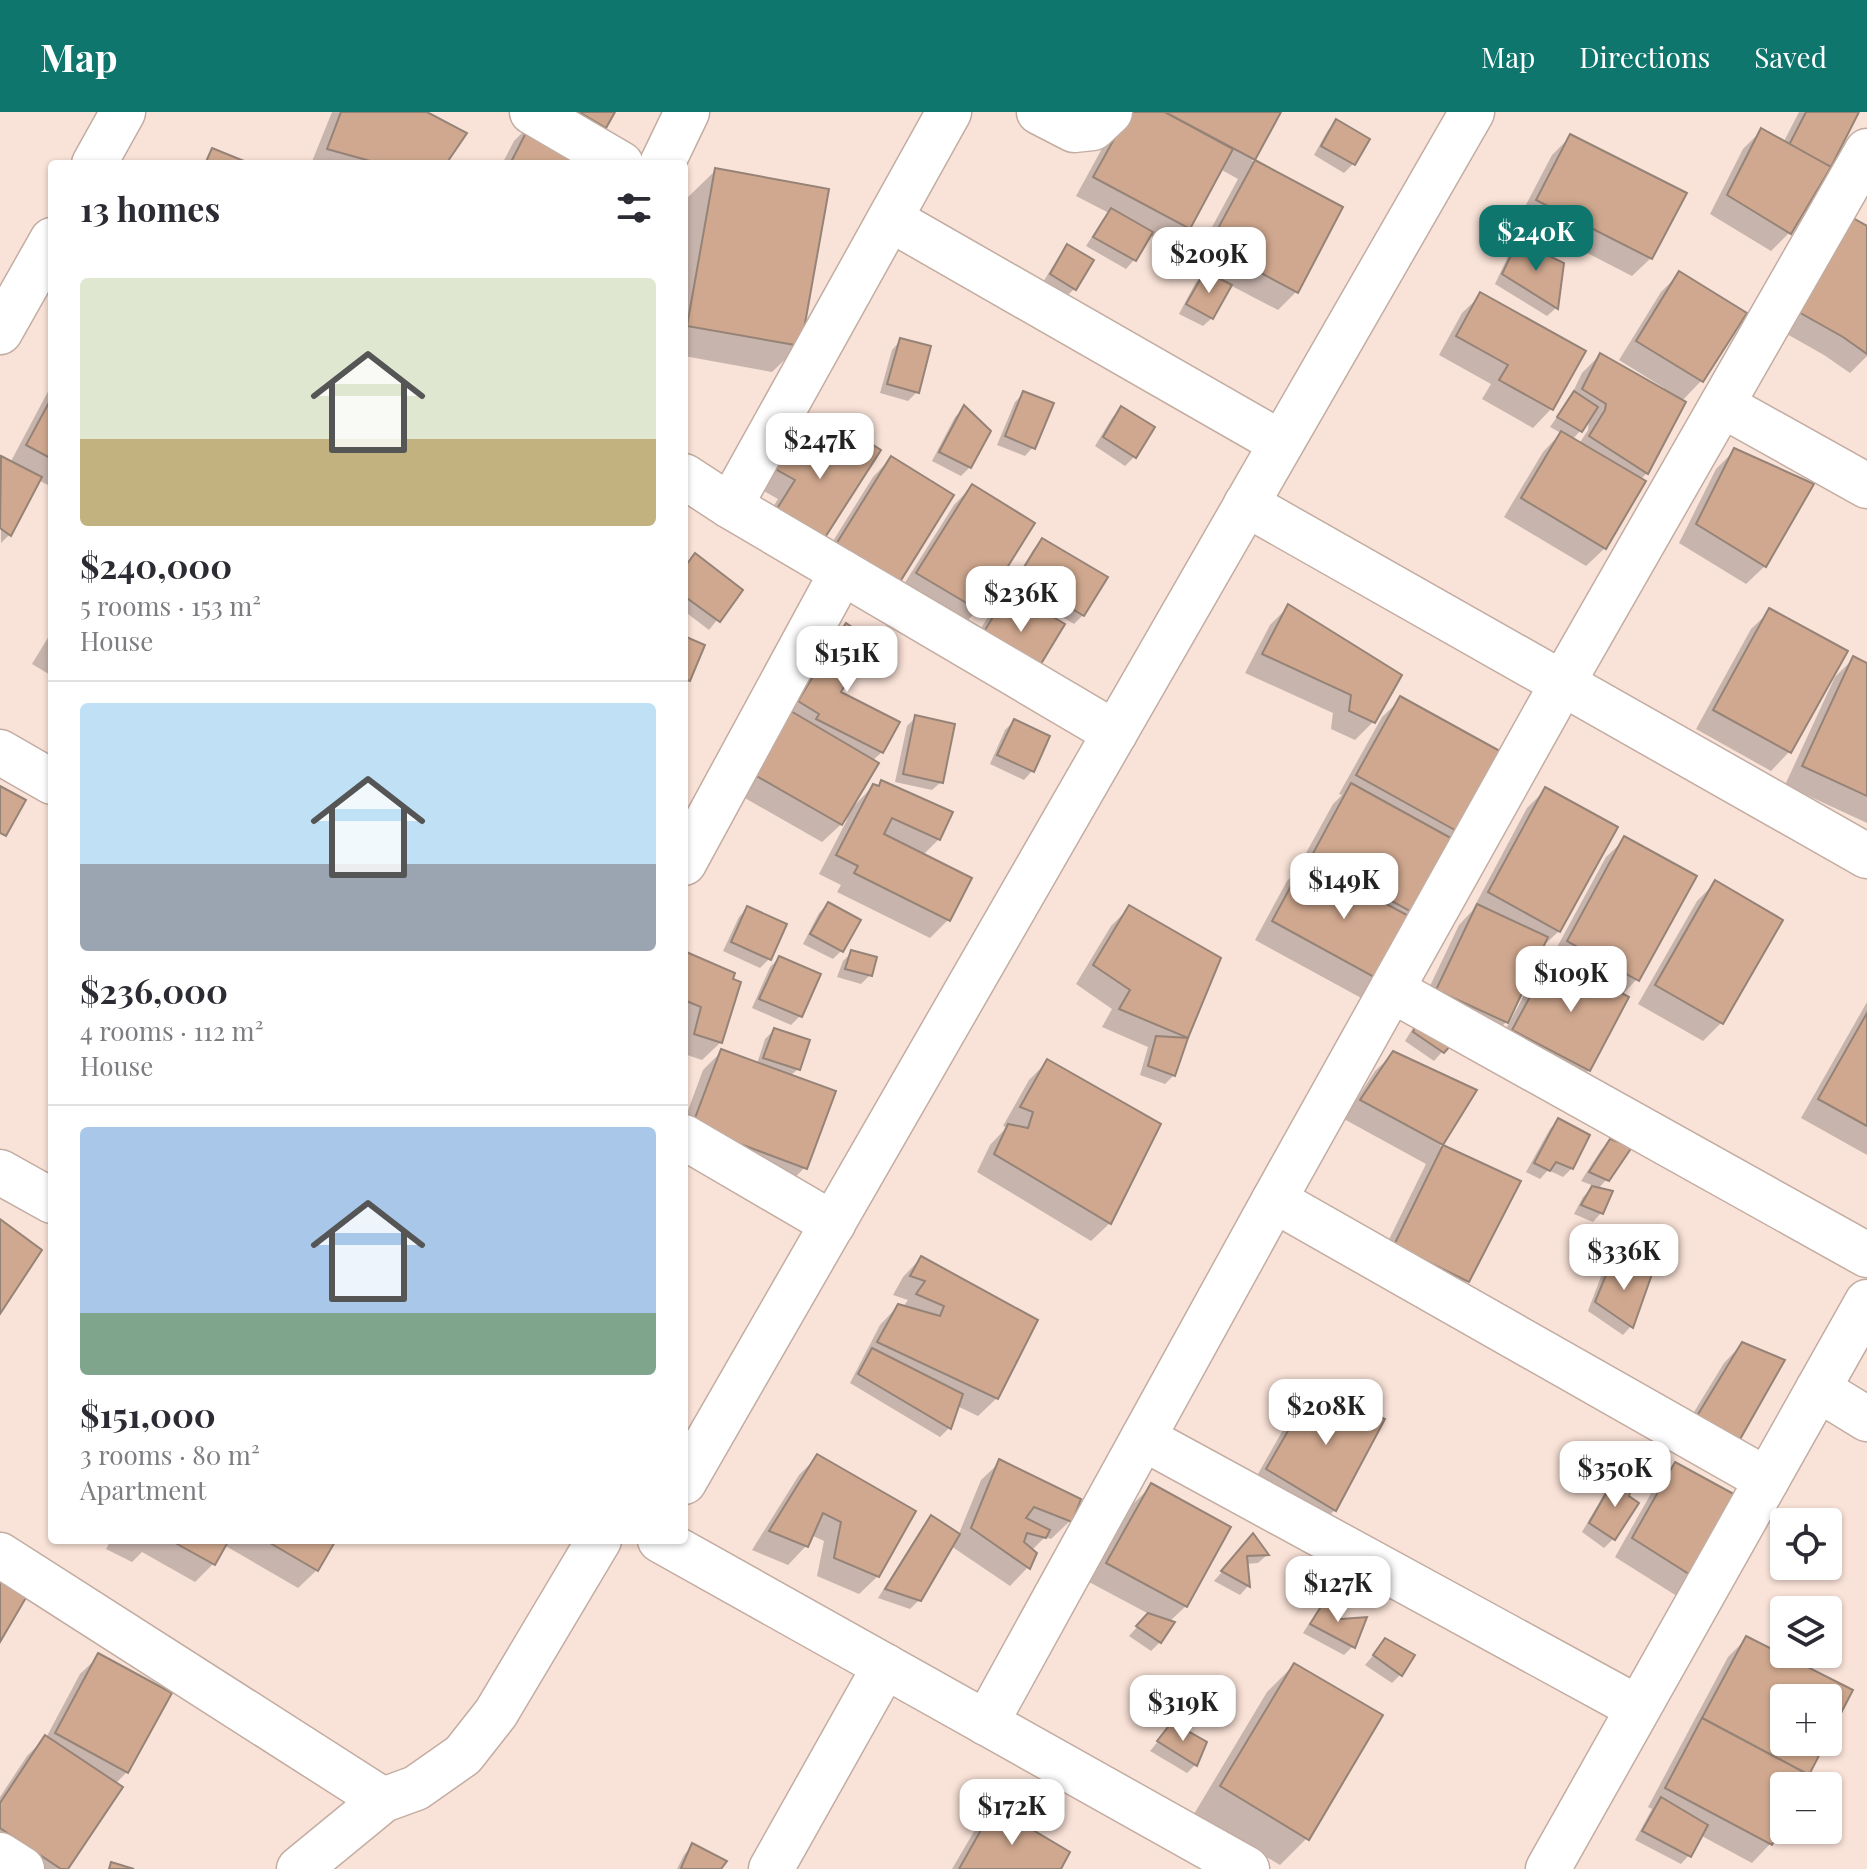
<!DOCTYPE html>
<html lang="en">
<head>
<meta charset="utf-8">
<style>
  body { margin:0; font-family:"Playfair Display",serif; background:#f7f7f7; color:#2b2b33; height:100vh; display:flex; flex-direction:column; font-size:30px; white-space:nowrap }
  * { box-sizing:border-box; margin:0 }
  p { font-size:26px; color:#7c7c81 }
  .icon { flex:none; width:44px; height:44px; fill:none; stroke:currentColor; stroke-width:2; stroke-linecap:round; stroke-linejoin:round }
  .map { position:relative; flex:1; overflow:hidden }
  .side { position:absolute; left:48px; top:48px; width:640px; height:1384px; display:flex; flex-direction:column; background:#fff; border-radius:8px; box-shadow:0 2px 6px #0004 }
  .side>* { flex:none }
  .fabs { position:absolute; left:1770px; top:1396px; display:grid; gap:16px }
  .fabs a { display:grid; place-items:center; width:72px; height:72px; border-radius:8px; background:#fff; box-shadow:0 2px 6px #0004; font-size:40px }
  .price { position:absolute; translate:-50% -68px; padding:0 18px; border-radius:16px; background:#fff; color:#222; font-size:26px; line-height:52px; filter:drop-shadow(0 2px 4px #0008) }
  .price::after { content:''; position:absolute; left:50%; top:48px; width:24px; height:18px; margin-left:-12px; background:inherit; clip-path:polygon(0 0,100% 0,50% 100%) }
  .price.selected { background:#0f766e; color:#fff }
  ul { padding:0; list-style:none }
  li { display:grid; align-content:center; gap:16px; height:424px; padding:0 32px }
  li+li { border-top:2px solid #e1e1e2 }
  li span { display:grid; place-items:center; height:248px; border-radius:8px; color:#555 }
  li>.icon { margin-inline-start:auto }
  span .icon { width:144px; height:144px; fill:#fffc; stroke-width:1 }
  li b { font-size:34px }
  h2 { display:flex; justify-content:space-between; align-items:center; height:96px; padding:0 32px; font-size:34px }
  header { display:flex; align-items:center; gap:48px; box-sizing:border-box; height:112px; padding:0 40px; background:#0f766e; color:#fff }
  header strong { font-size:38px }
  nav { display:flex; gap:44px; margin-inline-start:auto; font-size:28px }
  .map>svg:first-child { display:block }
  .shadow { fill:#0003; fill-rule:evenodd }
  .building { fill:#d0a88f; stroke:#968377; stroke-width:2 }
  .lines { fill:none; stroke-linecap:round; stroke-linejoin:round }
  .minor-casing { stroke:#c3ada2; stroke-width:47 }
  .minor { stroke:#fff; stroke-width:44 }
</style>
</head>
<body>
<header>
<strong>Map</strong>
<nav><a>Map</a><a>Directions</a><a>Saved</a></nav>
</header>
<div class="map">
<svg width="1867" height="1757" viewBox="0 0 1867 1757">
  <rect width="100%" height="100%" fill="#f9e2d7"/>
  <!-- shadow -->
  <g class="shadow">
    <path d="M332 0H423L444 52H311Z"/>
    <path d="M530 0H613L604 15 586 33Z"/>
    <path d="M1122 0H1279L1252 49 1341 96 1296 180 1278 198 1230 173 1212 206 1203 214 1179 202 1196 170 1207 160 1192 152 1238 67 1220 57 1188 116 1170 134 1149 123 1134 148 1126 157 1086 134 1103 107 1109 101 1076 84Z"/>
    <path d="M1799 0H1857L1789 121 1771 139 1710 102 1743 37 1761 19 1783 31Z"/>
    <path d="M1337 9 1367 27 1353 52 1344 61 1314 43 1328 18Z"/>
    <path d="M532 11 600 52H502L514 29Z"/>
    <path d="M1571 24 1651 146 1632 164 1519 106 1552 43Z"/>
    <path d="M716 58 800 233 772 260 684 244V110L688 85Z"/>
    <path d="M1867 116V244L1850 261 1824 243 1778 217Z"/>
    <path d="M1519 132 1562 153 1556 196 1547 204 1495 172 1510 140Z"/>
    <path d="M1068 135 1092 148 1074 177 1065 186 1042 172 1059 144Z"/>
    <path d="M1680 161 1701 269 1681 290 1647 361 1640 368 1605 436 1586 454 1504 405 1543 340 1561 321 1550 315 1570 286 1582 261 1600 243 1662 279 1664 276 1619 248 1661 180ZM1589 306 1588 318 1579 332 1572 328 1580 319Z"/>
    <path d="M1481 183 1584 240 1551 297 1533 316 1482 287 1491 272 1439 243 1462 201Z"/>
    <path d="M900 229 917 280 908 289 880 281 892 238Z"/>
    <path d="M52 272V375L38 368 10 422 1 431 0 348 1 346 10 351Z"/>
    <path d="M1024 281 1033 335 1025 344 997 333 1015 290Z"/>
    <path d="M964 296 970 355 961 364 932 349 955 305Z"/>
    <path d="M1121 297 1134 345 1125 354 1095 334 1112 306Z"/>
    <path d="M834 310 814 440 795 458 751 430 778 387 753 373 770 339 813 333Z"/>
    <path d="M1735 338 1765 454 1746 472 1679 431 1716 357Z"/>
    <path d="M891 346 952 384 818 453 873 365Z"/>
    <path d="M972 374 978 498 960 516 899 480 954 393Z"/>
    <path d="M1042 429 1083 503 1074 512 1011 475 1033 438Z"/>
    <path d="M695 444 741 478 709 518 684 499V456Z"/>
    <path d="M1009 481 1013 582 960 550 991 500Z"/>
    <path d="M1289 494 1373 610 1355 628 1331 617 1333 601 1245 561 1270 513Z"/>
    <path d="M1770 499 1845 540 1789 640 1771 659 1696 617 1751 517Z"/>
    <path d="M846 514 838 580 882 640 872 649 852 696 873 674 877 676 882 670 939 727 922 744 949 807 930 826 837 780 841 773 819 762 848 706 822 730 729 677 827 532Z"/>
    <path d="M52 519V564L32 552Z"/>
    <path d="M1853 547 1867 553V711L1785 673 1835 565Z"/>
    <path d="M1401 587 1504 644 1363 887 1255 828 1287 769 1295 761 1333 692 1342 683 1339 682 1382 605Z"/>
    <path d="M916 605 941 670 932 678 895 670 907 614Z"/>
    <path d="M1014 609 1032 659 1024 668 990 652 1005 618Z"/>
    <path d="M1545 678 1559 819 1540 837 1506 910 1488 929 1419 897 1459 813 1472 799 1527 696Z"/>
    <path d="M1625 727 1637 867 1622 883 1589 958 1570 976 1495 937 1534 865 1551 849 1550 848 1606 745Z"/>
    <path d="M1715 771 1721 911 1703 929 1638 892 1697 789Z"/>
    <path d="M828 792 842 838 833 847 803 832 819 801Z"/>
    <path d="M747 796 769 847 760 856 723 839 739 805Z"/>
    <path d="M1129 796 1218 846 1186 926 1174 963 1165 972 1140 963 1148 935 1102 915 1112 897 1076 872 1111 814Z"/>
    <path d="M852 840 870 863 861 872 837 865 843 849Z"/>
    <path d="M684 842 730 868 721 930 702 948 684 942Z"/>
    <path d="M779 846 818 863 800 904 791 913 752 896 770 855Z"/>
    <path d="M1867 890V1043L1801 1006Z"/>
    <path d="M1422 907 1456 924 1434 949 1405 929 1413 916Z"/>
    <path d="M774 918 798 957 790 964 805 1055 787 1074 684 1009 703 958 721 940 757 952 765 927Z"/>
    <path d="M1394 941 1474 979 1440 1034 1518 1070 1467 1168 1448 1187 1377 1152 1426 1052 1344 1007 1375 959Z"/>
    <path d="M1047 950 1110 1111 1091 1129 977 1060 990 1033 1007 1015 1003 1014 1029 968Z"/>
    <path d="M1558 1008 1572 1056 1563 1065 1548 1058 1540 1067 1526 1060 1550 1017Z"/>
    <path d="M1610 1029 1607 1067 1597 1078 1601 1101 1593 1110 1574 1102 1583 1085 1594 1074 1581 1069 1601 1038Z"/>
    <path d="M921 1146 997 1286 978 1304 957 1294 949 1316 940 1325 850 1271 880 1213 898 1194 903 1195 908 1188 893 1183 903 1165Z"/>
    <path d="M1612 1150 1631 1214 1623 1223 1588 1199 1603 1159Z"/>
    <path d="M1742 1232 1782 1249 1680 1323 1724 1251Z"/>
    <path d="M1315 1276 1335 1398 1316 1416 1250 1376 1296 1295Z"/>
    <path d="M818 1344 878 1464 859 1482 817 1464 824 1429 811 1423 806 1434 788 1453 752 1438 799 1363Z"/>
    <path d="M1000 1350 1070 1409 1051 1427 1045 1425 1031 1439 1028 1455 1010 1474 951 1434 919 1488 910 1497 878 1486 923 1414 932 1405 958 1424 981 1368Z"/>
    <path d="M1676 1353 1738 1387 1680 1486 1615 1445 1657 1371Z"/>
    <path d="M1616 1368 1627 1385 1636 1392 1613 1427 1604 1436 1582 1420 1607 1377Z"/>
    <path d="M1151 1374 1186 1494 1169 1510 1160 1530 1151 1539 1129 1524 1149 1502 1089 1470 1133 1392Z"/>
    <path d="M111 1428H334L317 1458 298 1476 224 1433 213 1452 195 1470 142 1440 132 1450 106 1437Z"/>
    <path d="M1245 1433 1267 1443 1258 1451 1245 1452 1248 1474 1240 1483 1214 1469Z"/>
    <path d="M1327 1488 1353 1534 1344 1543 1303 1521 1319 1496Z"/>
    <path d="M1746 1527 1851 1579 1828 1622V1586H1784V1630H1824L1801 1674H1784V1705L1770 1732 1752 1751 1700 1723 1689 1743 1681 1752 1635 1728 1652 1697 1648 1695 1728 1545Z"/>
    <path d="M1385 1529 1400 1563 1392 1571 1365 1553Z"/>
    <path d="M99 1544 127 1660 115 1672 66 1757H16L0 1747V1685L27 1644 47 1624 80 1562Z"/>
    <path d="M1294 1553 1307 1726 1280 1753 1194 1702 1267 1580Z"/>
    <path d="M1164 1622 1195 1653 1187 1661 1150 1639Z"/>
    <path d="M994 1698 1059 1757H952L976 1716Z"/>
    <path d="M692 1734 719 1757H677L684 1743Z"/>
  </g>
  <!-- building -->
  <g class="building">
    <path d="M341 0H427L467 21 446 52H381L327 37Z"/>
    <path d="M579 0H615L606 16Z"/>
    <path d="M1129 0H1165L1233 37 1190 117 1093 65Z"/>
    <path d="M1165 0H1281L1255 48Z"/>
    <path d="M1806 0H1859L1831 55 1789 33Z"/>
    <path d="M1336 7 1370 27 1355 53 1321 34Z"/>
    <path d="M532 9 604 52H510Z"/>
    <path d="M1761 16 1831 55 1791 122 1727 83Z"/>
    <path d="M1570 22 1687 81 1652 147 1536 88Z"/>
    <path d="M212 36 244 49 242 52H205Z"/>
    <path d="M1255 48 1343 95 1298 181 1209 133Z"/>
    <path d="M715 56 829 77 801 234 687 214Z"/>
    <path d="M1111 96 1153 120 1136 149 1093 125Z"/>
    <path d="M1853 106 1867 114V242L1843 225 1795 198Z"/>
    <path d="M1518 129 1564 151 1558 197 1502 162Z"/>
    <path d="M1067 132 1094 148 1076 178 1050 162Z"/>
    <path d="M1205 159 1232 173 1213 207 1186 192Z"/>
    <path d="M1679 159 1747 201 1703 270 1636 229Z"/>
    <path d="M1480 180 1586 239 1553 298 1499 268 1508 253 1456 224Z"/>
    <path d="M900 226 931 234 919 281 887 272Z"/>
    <path d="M1600 241 1686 290 1648 362 1589 324 1605 298 1606 292 1582 277Z"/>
    <path d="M1023 279 1054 291 1035 337 1005 324Z"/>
    <path d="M1574 279 1598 295 1582 320 1557 305Z"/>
    <path d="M52 285V347L26 333Z"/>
    <path d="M964 293 991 319 971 356 939 340Z"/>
    <path d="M1121 294 1155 315 1136 346 1103 325Z"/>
    <path d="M834 308 881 338 815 441 768 411 795 368 770 354 788 318 817 333Z"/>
    <path d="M1561 319 1646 369 1606 437 1521 386Z"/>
    <path d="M1734 336 1814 372 1766 455 1696 412Z"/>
    <path d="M1 344 42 365 11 424 0 416Z"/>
    <path d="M891 344 954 383 898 473 835 434Z"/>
    <path d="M972 372 1035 411 980 499 916 461Z"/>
    <path d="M1042 426 1108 465 1084 504 1018 465Z"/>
    <path d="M695 441 743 478 720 510 684 484V456Z"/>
    <path d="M1009 479 1065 512 1033 565 977 531Z"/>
    <path d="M1288 492 1402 563 1375 611 1349 599 1351 583 1262 542Z"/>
    <path d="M1769 496 1848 539 1791 641 1713 598Z"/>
    <path d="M846 511 872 528 841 580 900 610 883 641 816 607 819 602 798 589Z"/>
    <path d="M684 524 705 533 690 569 684 567Z"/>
    <path d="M1853 544 1867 551V684L1802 654Z"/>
    <path d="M1400 584 1507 643 1462 722 1356 663Z"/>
    <path d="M784 595 879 651 842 713 746 658Z"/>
    <path d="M915 603 955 612 943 671 903 662Z"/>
    <path d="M1014 607 1050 624 1034 660 997 643Z"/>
    <path d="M881 668 953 700 940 728 892 706 884 722 972 766 950 809 854 761 858 754 836 743 873 672 879 674Z"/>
    <path d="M1351 671 1458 730 1417 803 1311 745Z"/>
    <path d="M0 674 26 688 6 724 0 721Z"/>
    <path d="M1545 675 1618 715 1560 820 1488 780Z"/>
    <path d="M1624 724 1697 764 1639 869 1567 829Z"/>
    <path d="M1305 748 1416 808 1383 870 1272 809Z"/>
    <path d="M1715 768 1783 808 1723 912 1655 873Z"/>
    <path d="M828 790 861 808 843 840 810 822Z"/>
    <path d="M1477 792 1548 825 1508 911 1436 878Z"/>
    <path d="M1129 793 1221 846 1188 926 1119 897 1130 878 1093 853Z"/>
    <path d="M747 794 787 812 771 848 731 830Z"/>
    <path d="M851 838 877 845 872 864 845 857Z"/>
    <path d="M684 839 735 861 733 867 741 870 722 931 694 922 701 895 684 888Z"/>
    <path d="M779 844 821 862 802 905 759 887Z"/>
    <path d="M1552 844 1629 885 1590 959 1512 918Z"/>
    <path d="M1867 901V1014L1818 987Z"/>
    <path d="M1421 904 1459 924 1444 941 1413 920Z"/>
    <path d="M774 916 810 928 800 958 763 946Z"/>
    <path d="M1156 924 1188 926 1175 964 1148 954Z"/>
    <path d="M721 937 836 979 807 1057 692 1014Z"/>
    <path d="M1393 939 1477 978 1443 1033 1360 988Z"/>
    <path d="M1047 947 1161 1012 1111 1112 994 1042 1008 1012 1028 1016 1033 1000 1020 995Z"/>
    <path d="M1558 1006 1590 1023 1573 1057 1556 1050 1550 1059 1534 1051Z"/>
    <path d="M1610 1027 1632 1035 1609 1069 1589 1060Z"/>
    <path d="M1443 1033 1521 1069 1469 1170 1394 1133Z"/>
    <path d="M1592 1074 1613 1079 1603 1102 1581 1093Z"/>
    <path d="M0 1107 42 1138 0 1202Z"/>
    <path d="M921 1144 1038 1208 998 1287 877 1230 898 1192 940 1204 944 1194 916 1182 925 1169 910 1164Z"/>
    <path d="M1612 1148 1652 1162 1633 1216 1595 1190Z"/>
    <path d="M1742 1230 1785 1248 1739 1329 1697 1304Z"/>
    <path d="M872 1236 963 1282 951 1317 858 1262Z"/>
    <path d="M1314 1274 1385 1307 1336 1399 1266 1357Z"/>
    <path d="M817 1342 916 1399 879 1465 834 1446 841 1410 823 1401 808 1435 769 1419Z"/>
    <path d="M999 1347 1081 1387 1072 1410 1034 1395 1026 1406 1050 1418 1046 1426 1027 1421 1024 1430 1037 1441 1030 1457 971 1416Z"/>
    <path d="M1675 1350 1741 1386 1700 1469 1632 1426Z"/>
    <path d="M1615 1366 1634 1370 1629 1384 1639 1391 1615 1428 1589 1411Z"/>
    <path d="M1151 1371 1231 1415 1187 1495 1106 1451Z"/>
    <path d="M931 1403 960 1422 921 1489 885 1477Z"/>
    <path d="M1253 1421 1269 1443 1247 1444 1250 1475 1221 1459Z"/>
    <path d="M170 1428H229L215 1453Z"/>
    <path d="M265 1428H336L318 1459Z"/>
    <path d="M0 1469 27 1484 0 1530Z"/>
    <path d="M1327 1485 1341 1507 1367 1505 1355 1536 1310 1512Z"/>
    <path d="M1148 1501 1175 1510 1161 1531 1136 1514Z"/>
    <path d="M1746 1524 1853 1578 1828 1626V1586H1784V1630H1826L1809 1663 1702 1606Z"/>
    <path d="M1385 1526 1415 1543 1402 1564 1373 1543Z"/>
    <path d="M98 1541 172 1581 128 1661 55 1621Z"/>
    <path d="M1294 1551 1383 1603 1309 1728 1220 1674Z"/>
    <path d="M1702 1606 1809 1663 1803 1674H1784V1710L1772 1733 1665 1676Z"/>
    <path d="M1172 1610 1207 1630 1197 1654 1157 1629Z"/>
    <path d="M45 1623 123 1675 68 1757H61L0 1716V1691Z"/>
    <path d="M1661 1685 1708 1713 1691 1745 1642 1719Z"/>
    <path d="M994 1695 1070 1740 1061 1757H959Z"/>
    <path d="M692 1731 727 1749 721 1757H683L681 1756Z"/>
    <path d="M111 1750 134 1757H109Z"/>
  </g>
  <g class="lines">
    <!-- minor casing -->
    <g class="minor-casing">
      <g id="minor">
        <path d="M532 0 621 52"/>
        <path d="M1039 0 1074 18 1093 16 1110 0"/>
        <path d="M94 52 123 0"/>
        <path d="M662 52 687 0"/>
        <path d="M890 107 1281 331"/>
        <path d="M0 220 52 128"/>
        <path d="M1722 293 1867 374"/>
        <path d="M684 364 730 394 1115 621"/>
        <path d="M1246 392 1867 744"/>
        <path d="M730 394 949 0"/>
        <path d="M0 640 52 670"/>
        <path d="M684 751 842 460"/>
        <path d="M1392 878 1867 1143"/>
        <path d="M684 1025 833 1112"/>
        <path d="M0 1060 52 1089"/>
        <path d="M1274 1088 1767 1368"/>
        <path d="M1818 1277 1867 1307"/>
        <path d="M1143 1326 1638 1596"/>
        <path d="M684 1370 1472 0"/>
        <path d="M660 1428 1247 1757"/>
        <path d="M0 1443 383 1688"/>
        <path d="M986 1611 1274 1088 1562 572 1867 39"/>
        <path d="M0 1743 22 1757"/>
        <path d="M299 1757 383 1688 416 1676 463 1643 496 1601 599 1428"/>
        <path d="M771 1757 885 1554"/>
        <path d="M1548 1757 1867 1190"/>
      </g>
    </g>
    <!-- minor -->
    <use href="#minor" class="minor"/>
  </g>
</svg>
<div class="fabs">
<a><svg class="icon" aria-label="locate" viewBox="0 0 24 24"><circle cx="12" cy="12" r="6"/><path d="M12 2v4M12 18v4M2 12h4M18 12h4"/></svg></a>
<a><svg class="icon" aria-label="layers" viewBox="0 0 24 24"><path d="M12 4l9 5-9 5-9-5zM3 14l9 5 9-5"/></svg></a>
<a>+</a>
<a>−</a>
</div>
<b class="price selected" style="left:1536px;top:161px">$240K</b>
<b class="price" style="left:1209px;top:183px">$209K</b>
<b class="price" style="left:820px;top:369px">$247K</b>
<b class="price" style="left:1021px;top:522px">$236K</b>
<b class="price" style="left:847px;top:582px">$151K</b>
<b class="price" style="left:1344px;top:809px">$149K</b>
<b class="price" style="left:1571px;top:902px">$109K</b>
<b class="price" style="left:1624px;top:1180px">$336K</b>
<b class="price" style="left:1326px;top:1335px">$208K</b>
<b class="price" style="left:1615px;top:1397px">$350K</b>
<b class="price" style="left:1338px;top:1512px">$127K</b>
<b class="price" style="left:1183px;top:1631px">$319K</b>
<b class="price" style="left:1012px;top:1735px">$172K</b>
<section class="side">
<h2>13 homes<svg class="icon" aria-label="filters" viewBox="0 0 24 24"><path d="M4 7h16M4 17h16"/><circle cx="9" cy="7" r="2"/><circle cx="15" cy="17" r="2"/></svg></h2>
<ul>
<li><span style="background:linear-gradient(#dfe7d0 65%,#c2b280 0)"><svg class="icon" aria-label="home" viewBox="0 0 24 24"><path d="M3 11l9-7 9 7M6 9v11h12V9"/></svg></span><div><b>$240,000</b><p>5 rooms · 153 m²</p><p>House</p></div></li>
<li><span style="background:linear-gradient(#bfe0f5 65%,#9aa5b1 0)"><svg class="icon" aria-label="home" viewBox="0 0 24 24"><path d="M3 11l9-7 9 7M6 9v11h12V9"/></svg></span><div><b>$236,000</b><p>4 rooms · 112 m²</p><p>House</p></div></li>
<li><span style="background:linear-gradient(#a9c7e8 75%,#7fa58c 0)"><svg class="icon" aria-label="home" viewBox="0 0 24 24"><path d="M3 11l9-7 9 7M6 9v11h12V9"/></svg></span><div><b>$151,000</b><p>3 rooms · 80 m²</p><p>Apartment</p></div></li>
</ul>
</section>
</div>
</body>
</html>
